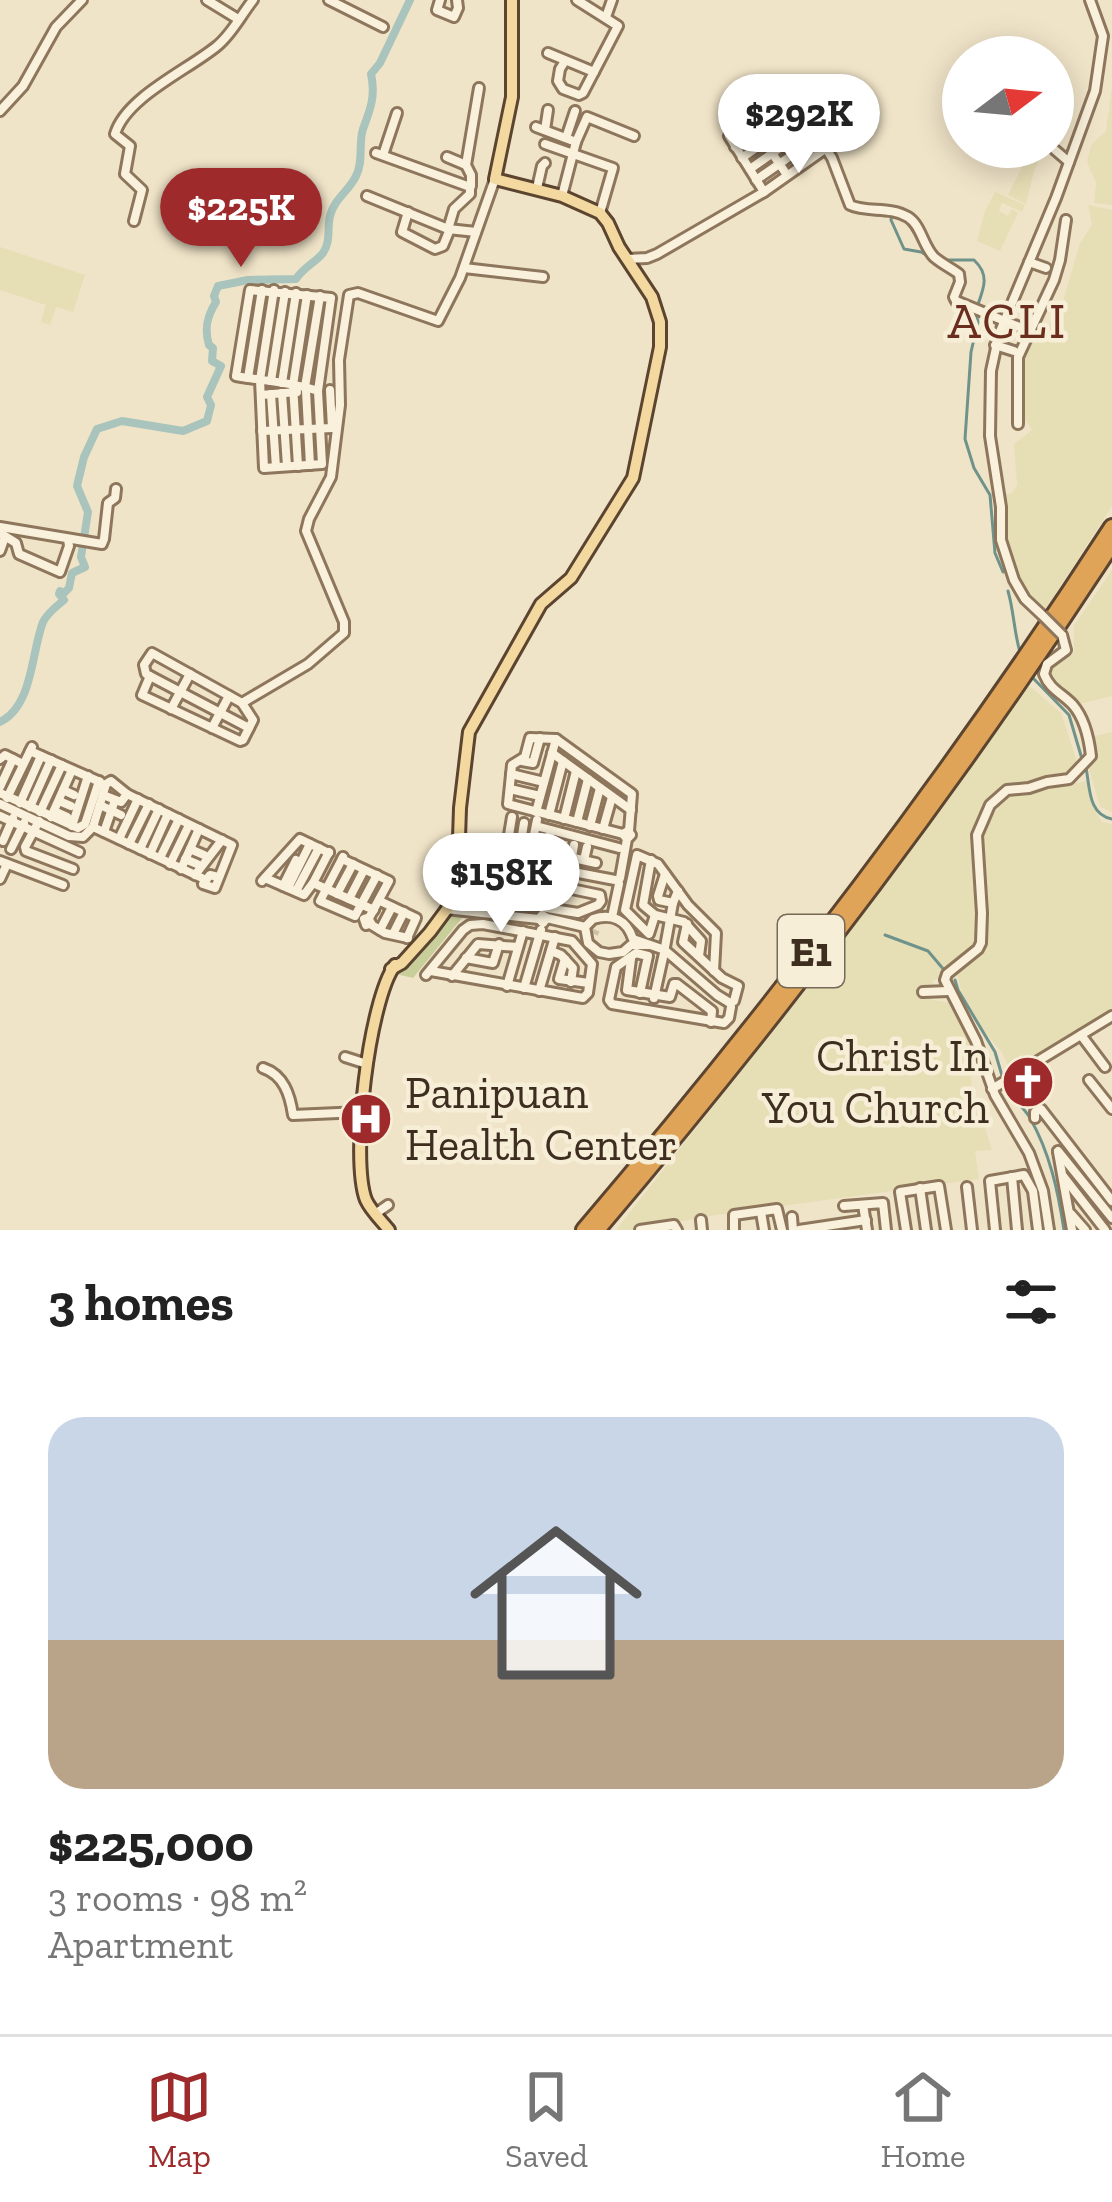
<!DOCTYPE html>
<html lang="en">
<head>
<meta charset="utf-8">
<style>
  body { margin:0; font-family:"Zilla Slab",serif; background:#f6f6f6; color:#222; height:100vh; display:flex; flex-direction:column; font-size:45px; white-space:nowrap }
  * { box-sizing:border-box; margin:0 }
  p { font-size:39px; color:#767676 }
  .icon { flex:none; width:66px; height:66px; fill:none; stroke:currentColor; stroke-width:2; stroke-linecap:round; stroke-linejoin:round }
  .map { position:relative; height:1230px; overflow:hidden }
  .panel { display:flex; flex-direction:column; background:#fff; flex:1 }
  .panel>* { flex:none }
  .needle { width:78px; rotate:74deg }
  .tools { position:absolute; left:942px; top:36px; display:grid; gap:24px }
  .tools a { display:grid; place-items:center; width:132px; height:132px; border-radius:50%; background:#fff; box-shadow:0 6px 30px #0003; font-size:60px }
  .price { position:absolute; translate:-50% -102px; padding:0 27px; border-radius:42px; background:#fff; color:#222; font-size:39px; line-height:78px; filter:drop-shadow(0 3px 6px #0008) }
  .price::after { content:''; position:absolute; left:50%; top:72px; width:36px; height:27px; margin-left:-18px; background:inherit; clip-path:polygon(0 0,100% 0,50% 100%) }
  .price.selected { background:#9e2a2b; color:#fff }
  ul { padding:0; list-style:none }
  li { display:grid; align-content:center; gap:24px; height:636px; padding:0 48px }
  li span { display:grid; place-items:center; height:372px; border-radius:36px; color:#555 }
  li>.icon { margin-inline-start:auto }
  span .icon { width:216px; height:216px; fill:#fffc; stroke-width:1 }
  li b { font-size:51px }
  h2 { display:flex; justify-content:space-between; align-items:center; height:144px; padding:0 48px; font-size:51px }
  .dock { display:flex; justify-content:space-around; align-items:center; height:168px; border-top:3px solid #e0e0e0; background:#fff; font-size:33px; color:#767676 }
  .dock a { display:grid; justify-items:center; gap:6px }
  .dock .selected { color:#9e2a2b }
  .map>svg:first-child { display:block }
  .farmland { fill:#e6deb5 }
  .green { fill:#c9cf9b }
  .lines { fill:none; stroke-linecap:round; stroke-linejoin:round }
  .stream { stroke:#6f938a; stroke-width:3 }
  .river { stroke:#a9c4bc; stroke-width:8 }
  .minor-tunnel { stroke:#ccc0a6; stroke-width:8; stroke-dasharray:8 4; stroke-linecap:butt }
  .minor-casing { stroke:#8d765c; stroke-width:14 }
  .major-casing { stroke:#5b4430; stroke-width:16 }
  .highway-casing { stroke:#5b4430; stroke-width:20 }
  .minor { stroke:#faf1dc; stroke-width:8 }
  .major { stroke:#f3d9a0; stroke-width:10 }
  .highway { stroke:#e0a458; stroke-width:14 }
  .minor-bridge-casing { stroke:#8d765c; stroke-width:14; stroke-linecap:butt }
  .minor-bridge { stroke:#faf1dc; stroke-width:8 }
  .labels { text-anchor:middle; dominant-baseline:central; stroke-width:9; stroke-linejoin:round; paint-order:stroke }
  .shield { fill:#f7eed8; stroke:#756857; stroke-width:3 }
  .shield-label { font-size:42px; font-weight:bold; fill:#3d2e20 }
  .poi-label { font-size:45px; fill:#3d2e20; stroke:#f7eed8; text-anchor:end }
  .quarter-label { font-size:51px; letter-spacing:3px; fill:#6b2e1e; stroke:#f7eed8 }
</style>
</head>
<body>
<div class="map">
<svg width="1112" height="1230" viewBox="0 0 1112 1230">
  <rect width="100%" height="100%" fill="#f0e4c8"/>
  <!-- farmland -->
  <g class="farmland">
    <path d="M1112 87V205L1094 203 1096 183 1087 162 1092 144 1106 131Z"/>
    <path d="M1031 149 1042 153 1034 171 1026 204 1008 195Z"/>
    <path d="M995 192 1025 205 1022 212 1002 203 999 211 1008 216 1012 209 1018 213 1000 251 977 241 985 211Z"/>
    <path d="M1088 205 1112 210V506L1044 612 1028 596 1020 581 1007 541 1001 495 1012 493 1017 485 1014 444 1032 430 1024 418 1023 363 1032 338 1044 332 1062 305 1080 243 1092 225Z"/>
    <path d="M0 247 85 275 73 312 56 307 50 325 41 322 46 305 0 290Z"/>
    <path d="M1112 570V696L1076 705 1059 692 1048 676 1049 667 1074 653V626Z"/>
    <path d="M1027 686 1032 688 1061 713 1078 765 1066 777H1046L1032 784 997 789 979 817 974 837 979 906 978 943 946 970 941 978 933 980 932 1000 954 1003 973 1041 975 1051 971 1077 973 1107 985 1128 992 1150 975 1151 979 1179 716 1215 632 1230H616L827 961Z"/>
    <path d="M1112 732V812L1100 807 1088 765 1095 756 1090 737Z"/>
    <path d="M1088 781 1091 804 1102 822 1112 824V1014L1012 1074 1002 1052 986 1034 962 994 957 974 986 949 988 942 982 840 988 823 1007 794Z"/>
  </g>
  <!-- green -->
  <path class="green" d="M452 912 466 913 413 978 396 974Z"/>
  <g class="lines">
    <!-- stream -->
    <g class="stream">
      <path d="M892 215 891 220 904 249 921 252 928 256"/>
      <path d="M946 260H974C990 275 984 288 977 307"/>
      <path d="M976 314 978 322 971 352 965 439 974 468 990 495 995 553 1003 572"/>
      <path d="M1008 591C1014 612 1014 632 1020 652"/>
      <path d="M1032 677 1069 715 1082 759"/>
      <path d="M1086 768C1090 787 1088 815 1112 819"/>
      <path d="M885 935 928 951 945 971"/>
      <path d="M955 980 958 990 995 1052 1003 1079"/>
      <path d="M1006 1087C1012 1099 1023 1106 1030 1118 1050 1153 1058 1191 1064 1230"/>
    </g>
    <!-- river -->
    <path class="river" d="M0 722C33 706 31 653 43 622 48 612 56 607 64 600L59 594 60 591 64 593 69 588 72 573 85 567 81 557 88 512 77 486 84 457 97 429 122 421 183 431 207 421 211 405 207 397 221 366 212 361 213 348 209 345C204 329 207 316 216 302L214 296 218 286 248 280 296 279C304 267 316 262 323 253 331 242 327 228 330 216 334 199 349 191 356 176 364 161 358 144 363 129 370 110 376 96 371 74L380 63 410 0"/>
    <!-- minor-tunnel -->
    <path class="minor-tunnel" d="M594 934 596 930"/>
    <!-- minor casing -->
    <g class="minor-casing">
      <g id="minor">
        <path d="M207 0 238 19"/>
        <path d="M329 0 383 27"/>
        <path d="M440 0 437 10 454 17 458 8 457 0"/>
        <path d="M606 17 612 0"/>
        <path d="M548 53 594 72"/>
        <path d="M565 61 560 69 558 81 563 89 579 95 583 93 618 26 577 0"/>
        <path d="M0 111 23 86 56 27 82 0"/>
        <path d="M771 119 788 142"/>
        <path d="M536 127 576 142 562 196"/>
        <path d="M545 130 548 110"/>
        <path d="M757 131 787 175"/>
        <path d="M780 132 804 114"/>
        <path d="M566 138 575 111"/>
        <path d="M576 142 587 117 634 136"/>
        <path d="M545 144 613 168 600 213"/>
        <path d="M735 147 797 103"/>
        <path d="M1055 150 1069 162"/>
        <path d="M376 153 470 187V194L454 209 448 229"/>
        <path d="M383 155 397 113"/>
        <path d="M447 157 466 165"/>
        <path d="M742 158 764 142"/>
        <path d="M750 169 811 126"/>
        <path d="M756 180 818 137"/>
        <path d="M471 186V175L466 165 479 88"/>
        <path d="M537 188 542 166 545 163"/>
        <path d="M764 192 729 136 790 92 832 158 850 205C867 213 890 206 908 217 921 225 923 246 934 257 942 264 951 268 959 274L960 282 954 297 956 301 1029 331"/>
        <path d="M367 196 448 229 476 232"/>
        <path d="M408 212 402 232 435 249 443 246 450 229"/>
        <path d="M134 221 142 190 125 174 130 146 115 134C126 97 188 70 217 46 232 34 241 15 253 0"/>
        <path d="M627 259 647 258 657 254 764 192 825 149"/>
        <path d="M1029 262 1046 268"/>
        <path d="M464 268 543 277"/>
        <path d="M274 290 260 380 264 468 322 464 318 391 331 298 250 290 236 376C263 381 292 382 318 391"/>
        <path d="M995 345 1014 351"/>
        <path d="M248 378 262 290"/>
        <path d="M271 381 285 292"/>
        <path d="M282 383 296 293"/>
        <path d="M305 387 320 296"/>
        <path d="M306 391 310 465"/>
        <path d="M282 393 287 466"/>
        <path d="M271 394 276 467"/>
        <path d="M261 395 297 392"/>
        <path d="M1018 424V357L1054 280 1060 260 1066 220"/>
        <path d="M262 431 332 428 330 390"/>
        <path d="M298 466 293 385 307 295"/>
        <path d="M0 527 102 544 104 539 108 503 115 498 116 489"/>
        <path d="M0 533 16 543 19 554 60 572 69 546 68 539"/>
        <path d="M0 551 5 537"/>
        <path d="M1042 615 1025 599 1014 580 1001 540V507L990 436 991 371 999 334 1056 198 1095 91 1103 36 1090 0"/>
        <path d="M152 653 242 703 253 720 243 740 240 741 142 695 150 676 146 674 144 665Z"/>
        <path d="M150 676 249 728"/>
        <path d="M242 703 308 664 344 633V622L306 531 309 519 331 477 340 405 339 360 349 295 358 293 438 321 460 278 495 179"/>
        <path d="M171 709 190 674"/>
        <path d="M212 728 229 696"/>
        <path d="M30 751 100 782"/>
        <path d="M552 753 631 810"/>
        <path d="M0 759 5 755 23 764"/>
        <path d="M522 761 533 763 540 738"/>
        <path d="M511 774 544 782"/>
        <path d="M0 787 13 759"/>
        <path d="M510 789 540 796"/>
        <path d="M63 790 74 795"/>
        <path d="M0 793 78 828 85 824 99 781"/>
        <path d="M103 795 121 802 127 794"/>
        <path d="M7 798 32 747"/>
        <path d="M59 801 71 806"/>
        <path d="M20 803 41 756"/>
        <path d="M0 804 69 836 83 837 93 827 106 784 111 781 127 794 232 845 215 888 203 884 210 875 218 877"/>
        <path d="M100 805 121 815"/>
        <path d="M30 807 51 760"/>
        <path d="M54 811 67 817"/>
        <path d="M40 812 62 765"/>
        <path d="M536 812 556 739"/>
        <path d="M549 815 563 761"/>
        <path d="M0 816 79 852"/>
        <path d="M51 817 72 770"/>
        <path d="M564 819 576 771"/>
        <path d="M39 821 25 847 26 851 73 869"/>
        <path d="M577 822 588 779"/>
        <path d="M72 826 88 776"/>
        <path d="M536 826 619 848"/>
        <path d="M590 826 600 788"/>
        <path d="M93 827 202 878"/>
        <path d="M603 829 612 797"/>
        <path d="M104 832 115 800"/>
        <path d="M623 834 508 804 512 765 525 757 530 738 556 739 632 794 629 831"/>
        <path d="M119 839 138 799"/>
        <path d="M3 841 13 818"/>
        <path d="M129 844 149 804"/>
        <path d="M520 848 524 823"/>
        <path d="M11 849 24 823"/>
        <path d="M140 849 159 809"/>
        <path d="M190 849 204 855"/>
        <path d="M329 852 313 883 374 910"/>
        <path d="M150 854 168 814"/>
        <path d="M560 855 596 863"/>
        <path d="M343 857 320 901 355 916 377 875"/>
        <path d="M572 857 574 845"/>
        <path d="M160 858 179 819"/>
        <path d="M500 858 615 880"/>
        <path d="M185 859 197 864"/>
        <path d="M342 859 389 881 369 918"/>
        <path d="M505 859 512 817"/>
        <path d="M584 860 587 847"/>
        <path d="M651 860 643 905 655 915 684 922 701 941 699 956"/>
        <path d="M0 861 63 885"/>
        <path d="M170 864 189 825"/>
        <path d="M528 864 537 820"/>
        <path d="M542 867 551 831"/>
        <path d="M181 869 199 829"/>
        <path d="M491 872 600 895 601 901 598 905 578 913 479 897 483 873Z"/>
        <path d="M665 874 658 896 659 900 673 903 678 891"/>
        <path d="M195 875 222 840"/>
        <path d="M265 878 304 895 313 883"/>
        <path d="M620 878 627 839 623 834 628 831 631 835 627 839"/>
        <path d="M0 879 7 864"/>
        <path d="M262 881 300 839 329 853"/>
        <path d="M283 886 296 860"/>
        <path d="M288 888 310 844"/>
        <path d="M296 891 319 848"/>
        <path d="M337 894 353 864"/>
        <path d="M349 899 364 870"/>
        <path d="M380 901 416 918 407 938"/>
        <path d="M446 909 539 919"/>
        <path d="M655 915 649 934 625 910 637 855 658 864 688 905 716 933 714 971"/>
        <path d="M612 917 619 884"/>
        <path d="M368 918 371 923 366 925 364 919Z"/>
        <path d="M547 918 542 915 539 919 543 923 547 918 585 927"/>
        <path d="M370 924 385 933 408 938"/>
        <path d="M687 924 683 942 722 978 738 986 734 1001"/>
        <path d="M380 930 392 907"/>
        <path d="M393 934 404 912"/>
        <path d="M649 945H631L623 952 609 954 599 952 588 943 585 927 593 919C612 913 627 920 633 939L662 949"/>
        <path d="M665 947 673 903"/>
        <path d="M551 951 561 955 573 968 571 982"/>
        <path d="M667 952 717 995 730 1003"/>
        <path d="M466 958 493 963 499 944"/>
        <path d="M565 959 559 979 589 983"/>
        <path d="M631 959 627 990 670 997 674 984H677L712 1011 711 1022"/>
        <path d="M426 975 463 930 470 925 483 924 572 941 592 964 588 993 583 998 431 971"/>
        <path d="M452 976 478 944 518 947"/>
        <path d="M507 986 523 931"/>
        <path d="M524 988 541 930"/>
        <path d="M539 991 555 937"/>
        <path d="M923 992 948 991"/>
        <path d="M640 993 648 956 636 953 616 967 609 1000 612 1004 724 1023 729 1018 731 1007"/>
        <path d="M654 998 664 953"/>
        <path d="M1081 1035 1105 1067"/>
        <path d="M345 1057 367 1064"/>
        <path d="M263 1068C284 1075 290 1095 293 1115L361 1112"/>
        <path d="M1089 1080 1112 1109"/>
        <path d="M992 1089 1112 1016"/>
        <path d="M1035 1118V1112L1041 1109 1112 1201"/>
        <path d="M1058 1151 1112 1218"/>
        <path d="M1058 1152 1072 1230"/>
        <path d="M1063 1176 1105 1230"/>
        <path d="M1012 1177 1017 1230"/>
        <path d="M967 1187 972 1230"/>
        <path d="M920 1188 926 1230"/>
        <path d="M863 1205 867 1230"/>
        <path d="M844 1206 883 1203 886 1230"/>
        <path d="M761 1212 764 1230"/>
        <path d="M375 1214 388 1205"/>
        <path d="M1071 1214 1085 1230"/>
        <path d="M792 1217 793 1230"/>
        <path d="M701 1220 702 1230"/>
        <path d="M640 1230 674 1225 677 1230"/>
        <path d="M734 1230V1215L777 1209 782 1230"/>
        <path d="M799 1230 866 1220"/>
        <path d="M906 1230 900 1192 939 1186 946 1230"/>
        <path d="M995 1230 990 1181 1024 1175 1033 1191 1038 1230"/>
        <path d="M1049 1230 1043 1191 1029 1153 995 1095 976 1041 945 980 947 974 978 949 981 943 982 913 977 835 990 805 1007 790 1029 788 1047 782 1069 779 1091 756C1089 738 1085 719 1073 705 1062 693 1050 690 1044 674L1047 664 1066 650 1062 635"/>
      </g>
    </g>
    <!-- major casing -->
    <g class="major-casing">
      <g id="major">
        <path d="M391 969 402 963 430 932 450 905 458 868 460 808 469 732 541 604 571 578 633 478 660 347V322L652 297 619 247 608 223 600 213 562 196 495 179 512 97V0"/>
        <path d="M389 1230C381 1220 371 1211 366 1200 350 1159 369 1000 395 965"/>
      </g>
    </g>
    <!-- highway casing -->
    <g class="highway-casing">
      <g id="highway">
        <path d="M584 1230C774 1007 953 773 1112 527"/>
        <path d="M597 1230C782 1012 956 784 1112 544"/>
      </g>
    </g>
    <!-- minor -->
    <use href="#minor" class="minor"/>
    <!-- major -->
    <use href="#major" class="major"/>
    <!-- highway -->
    <use href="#highway" class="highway"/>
    <!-- minor-bridge casing -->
    <g class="minor-bridge-casing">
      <path id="minor-bridge" d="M1042 615 1062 635"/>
    </g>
    <!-- minor-bridge -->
    <use href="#minor-bridge" class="minor-bridge"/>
  </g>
  <!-- icons -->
  <defs>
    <g id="church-disc" transform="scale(2.7)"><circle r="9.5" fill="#9e2a2b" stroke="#f7eed8"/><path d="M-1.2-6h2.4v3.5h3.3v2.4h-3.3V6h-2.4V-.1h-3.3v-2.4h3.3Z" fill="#fff"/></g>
    <g id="hospital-disc" transform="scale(2.7)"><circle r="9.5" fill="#9e2a2b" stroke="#f7eed8"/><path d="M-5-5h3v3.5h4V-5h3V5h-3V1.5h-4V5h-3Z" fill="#fff"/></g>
  </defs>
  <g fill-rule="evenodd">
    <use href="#church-disc" x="1028" y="1082"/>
    <use href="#hospital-disc" x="366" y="1119"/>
  </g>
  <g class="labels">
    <!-- shield labels -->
    <rect class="shield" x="778" y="915" width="66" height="72" rx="9"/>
    <g class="shield-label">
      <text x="811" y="951">E1</text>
    </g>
    <!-- poi labels -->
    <g class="poi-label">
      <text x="989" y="1056">Christ In<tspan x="989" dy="52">You Church</tspan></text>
      <text x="405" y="1093" text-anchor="start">Panipuan<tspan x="405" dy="52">Health Center</tspan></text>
    </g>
    <!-- quarter labels -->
    <g class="quarter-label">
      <text x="1008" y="320">ACLI</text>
    </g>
  </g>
</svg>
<div class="tools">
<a><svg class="needle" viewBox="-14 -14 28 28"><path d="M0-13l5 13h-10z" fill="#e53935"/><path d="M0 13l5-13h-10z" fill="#767676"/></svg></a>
</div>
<b class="price" style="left:799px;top:176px">$292K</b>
<b class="price selected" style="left:241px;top:270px">$225K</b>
<b class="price" style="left:501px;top:935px">$158K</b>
</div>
<section class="panel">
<h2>3 homes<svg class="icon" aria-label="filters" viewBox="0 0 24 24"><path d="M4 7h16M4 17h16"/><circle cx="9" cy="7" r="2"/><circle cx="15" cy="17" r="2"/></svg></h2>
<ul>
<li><span style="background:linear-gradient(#c9d6e8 60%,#b9a48a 0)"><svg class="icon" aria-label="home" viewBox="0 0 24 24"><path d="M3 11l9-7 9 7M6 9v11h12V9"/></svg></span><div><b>$225,000</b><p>3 rooms · 98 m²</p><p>Apartment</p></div></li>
</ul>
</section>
<nav class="dock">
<a class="selected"><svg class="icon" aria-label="map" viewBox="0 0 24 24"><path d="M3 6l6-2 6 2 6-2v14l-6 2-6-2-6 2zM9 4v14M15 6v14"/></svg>Map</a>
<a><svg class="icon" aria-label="saved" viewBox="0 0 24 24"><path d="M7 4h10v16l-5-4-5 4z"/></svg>Saved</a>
<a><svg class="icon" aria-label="home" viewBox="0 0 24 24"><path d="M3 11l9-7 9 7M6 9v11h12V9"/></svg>Home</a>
</nav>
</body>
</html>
